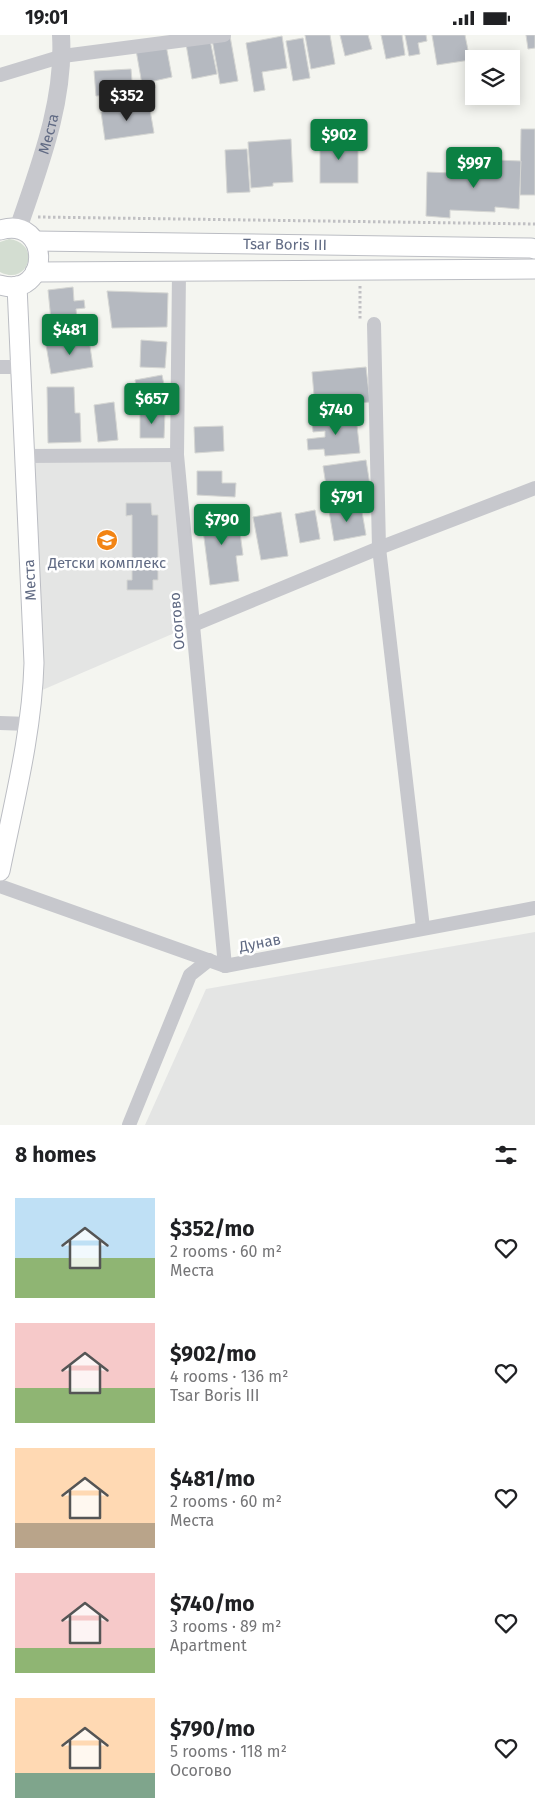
<!DOCTYPE html>
<html lang="en">
<head>
<meta charset="utf-8">
<style>
  body { margin:0; font-family:"Fira Sans",sans-serif; background:#f2f2f2; color:#202124; height:100vh; display:flex; flex-direction:column; font-size:19px; white-space:nowrap }
  * { box-sizing:border-box; margin:0 }
  p { font-size:16px; color:#757577 }
  .icon { flex:none; width:28px; height:28px; fill:none; stroke:currentColor; stroke-width:2; stroke-linecap:round; stroke-linejoin:round }
  .map { position:relative; height:1090px; overflow:hidden }
  .details { display:flex; flex-direction:column; background:#fff; flex:1 }
  .details>* { flex:none }
  .buttons { position:absolute; left:465px; top:15px; display:grid; gap:10px }
  .buttons a { display:grid; place-items:center; width:55px; height:55px; border-radius:0px; background:#fff; box-shadow:0 2px 12px #0003; font-size:25px }
  .price { position:absolute; translate:-50% -42px; padding:0 11px; border-radius:5px; background:#0b8043; color:#fff; font-size:16px; line-height:32px; filter:drop-shadow(0 1px 2px #0008) }
  .price::after { content:''; position:absolute; left:50%; top:30px; width:15px; height:11px; margin-left:-8px; background:inherit; clip-path:polygon(0 0,100% 0,50% 100%) }
  .price.current { background:#222; color:#fff }
  ul { padding:0; list-style:none }
  li { display:flex; align-items:center; gap:15px; height:125px; padding:0 15px }
  li span { display:grid; place-items:center; flex:none; width:140px; height:100px; border-radius:0px; color:#555 }
  li>.icon { margin-inline-start:auto }
  span .icon { width:60px; height:60px; fill:#fffc; stroke-width:1 }
  li b { font-size:21px }
  h2 { display:flex; justify-content:space-between; align-items:center; height:60px; padding:0 15px; font-size:21px }
  .status { display:flex; justify-content:space-between; align-items:center; height:35px; padding:0 25px; background:#fff; direction:ltr }
  .status svg { height:14px; fill:currentColor }
  .map>svg:first-child { display:block }
  .built { fill:#e4e5e4 }
  .green { fill:#d3ddd1 }
  .building { fill:#b5b9c0; stroke:#d5d6d3 }
  .lines { fill:none; stroke-linecap:round; stroke-linejoin:round }
  .secondary-casing { stroke:#bbbdc3; stroke-width:21 }
  .path { stroke:#c0c0c3; stroke-width:3; stroke-dasharray:2.5 2.5; stroke-linecap:butt }
  .minor { stroke:#c7c8cd; stroke-width:14 }
  .tertiary { stroke:#c7c8cd; stroke-width:18 }
  .secondary { stroke:#fff; stroke-width:19 }
  .labels { text-anchor:middle; dominant-baseline:central; stroke-width:5; stroke-linejoin:round; paint-order:stroke }
  .street-label { font-size:15px; fill:#616b84; stroke:#fff }
  .poi-label { font-size:15px; fill:#616b84; stroke:#fff }
</style>
</head>
<body>
<div class="status"><b>19:01</b><svg viewBox="0 0 49 12"><path d="M0 12V9h3v3zM5 12V6h3v6zM10 12V3h3v9zM15 12V0h3v12zM26 1h20v11H26zM47 4h2v5h-2z"/></svg></div>
<div class="map">
<svg width="535" height="1090" viewBox="0 0 535 1090">
  <rect width="100%" height="100%" fill="#f4f5f0"/>
  <!-- built -->
  <g class="built">
    <path d="M177 420 193 590 33 659 25 421Z"/>
    <path d="M535 897V1090H145L206 954Z"/>
  </g>
  <!-- green -->
  <path class="green" d="M9 204C42 208 29 252 0 237V207Z"/>
  <!-- building -->
  <g class="building">
    <path d="M305 0H330L335 29 311 34Z"/>
    <path d="M340 0H368L372 14 345 21Z"/>
    <path d="M381 0H402L405 20 386 24Z"/>
    <path d="M405 0H426L427 6 418 8 420 19 409 21Z"/>
    <path d="M432 0H465L470 25 437 30Z"/>
    <path d="M526 0H535V13L528 14Z"/>
    <path d="M230 1 238 46 220 49 212 4Z"/>
    <path d="M282 1 287 33 262 37 265 55 254 57 246 8Z"/>
    <path d="M303 3 310 43 293 46 286 6Z"/>
    <path d="M210 5 217 39 192 44 186 9Z"/>
    <path d="M166 10 172 42 154 46 155 53 143 55 136 15Z"/>
    <path d="M131 34 133 58 96 61 94 36Z"/>
    <path d="M149 69 154 98 105 105 101 77Z"/>
    <path d="M521 94H535V160H520Z"/>
    <path d="M291 104 293 147 273 148V151L251 153 248 107Z"/>
    <rect x="320" y="104" width="38" height="44"/>
    <path d="M247 114 250 157 227 158 225 115Z"/>
    <path d="M495 125 521 126 519 174 495 172V177L450 175V183L426 181 427 137 451 138V130L495 132Z"/>
    <path d="M73 252 74 266 84 265 85 273 76 274 78 292 52 295 48 255Z"/>
    <path d="M107 256 168 258 167 292 112 293Z"/>
    <path d="M89 304 93 332 51 339 46 310Z"/>
    <path d="M141 305 167 307 165 333 140 332Z"/>
    <path d="M366 332 370 367 315 372 312 337Z"/>
    <path d="M162 340 167 364 140 369 135 345Z"/>
    <path d="M47 352H74L75 378H80L81 407 48 408Z"/>
    <path d="M114 367 118 405 98 407 94 370Z"/>
    <path d="M140 378H165L164 403H140Z"/>
    <path d="M356 381 360 418 325 421 324 414 308 415 307 404 325 402V396L313 397 312 385Z"/>
    <path d="M223 391 224 416 195 418 194 392Z"/>
    <path d="M366 425 370 450 327 457 323 431Z"/>
    <path d="M197 436H222V448H236L235 462 197 460Z"/>
    <path d="M126 468H151L152 480H158V545H153V555H127V545H132V480L126 481Z"/>
    <path d="M361 471 366 500 334 506 329 476Z"/>
    <path d="M237 475 243 520 236 521 239 546 210 550 201 479Z"/>
    <path d="M315 475 320 504 300 508 295 479Z"/>
    <path d="M281 477 288 521 261 525 253 482Z"/>
  </g>
  <g class="lines">
    <!-- secondary casing -->
    <g class="secondary-casing">
      <g id="secondary">
        <path d="M0 195C52 180 51 265 0 250"/>
        <path id="s2" d="M35 206 531 213 535 214"/>
        <path d="M35 237 535 234"/>
        <path d="M0 836C14 767 32 698 34 628L17 251"/>
      </g>
    </g>
    <!-- path -->
    <g class="path">
      <path d="M38 182 535 189"/>
      <path d="M360 251V284"/>
    </g>
    <!-- minor -->
    <g class="minor">
      <path d="M0 40 63 21 224 0"/>
      <path d="M179 237 177 420 225 931"/>
      <path d="M374 289 379 513 423 893"/>
      <path d="M0 332H21"/>
      <path d="M25 421 177 420"/>
      <path d="M193 590 379 513 535 453"/>
      <path d="M0 688 29 689"/>
      <path d="M0 851 225 931 535 873"/>
      <path d="M129 1090 190 940 209 925"/>
    </g>
    <!-- tertiary -->
    <path class="tertiary" id="s1" d="M18 194C39 132 65 67 61 0"/>
    <!-- secondary -->
    <use href="#secondary" class="secondary"/>
  </g>
  <!-- icons -->
  <defs>
    <g id="school-disc" transform="scale(1.125)"><circle r="9.5" fill="#f28414" stroke="#fff"/><path d="M0-5L7-2L0 1L-7-2ZM-4 1L0 2.5L4 1V4Q0 6-4 4Z" fill="#fff"/></g>
  </defs>
  <g fill-rule="evenodd">
    <use href="#school-disc" x="107" y="505"/>
  </g>
  <g class="labels">
    <!-- street labels -->
    <g class="street-label">
      <text stroke="none"><textPath href="#s1" startOffset="100">Места</textPath></text>
      <text stroke="none"><textPath href="#s2" startOffset="250">Tsar Boris III</textPath></text>
      <text transform="translate(30 545) rotate(-93)">Места</text>
      <text transform="translate(177 586) rotate(-95)">Осогово</text>
      <text transform="translate(260 908) rotate(-11)">Дунав</text>
    </g>
    <!-- poi labels -->
    <g class="poi-label">
      <text x="107" y="528">Детски комплекс</text>
    </g>
  </g>
</svg>
<div class="buttons">
<a><svg class="icon" aria-label="layers" viewBox="0 0 24 24"><path d="M12 4l9 5-9 5-9-5zM3 14l9 5 9-5"/></svg></a>
</div>
<b class="price current" style="left:127px;top:87px">$352</b>
<b class="price" style="left:339px;top:126px">$902</b>
<b class="price" style="left:474px;top:154px">$997</b>
<b class="price" style="left:70px;top:321px">$481</b>
<b class="price" style="left:152px;top:390px">$657</b>
<b class="price" style="left:336px;top:401px">$740</b>
<b class="price" style="left:347px;top:488px">$791</b>
<b class="price" style="left:222px;top:511px">$790</b>
</div>
<section class="details">
<h2>8 homes<svg class="icon" aria-label="filters" viewBox="0 0 24 24"><path d="M4 7h16M4 17h16"/><circle cx="9" cy="7" r="2"/><circle cx="15" cy="17" r="2"/></svg></h2>
<ul>
<li><span style="background:linear-gradient(#bfe0f5 60%,#8fb573 0)"><svg class="icon" aria-label="home" viewBox="0 0 24 24"><path d="M3 11l9-7 9 7M6 9v11h12V9"/></svg></span><div><b>$352/mo</b><p>2 rooms · 60 m²</p><p>Места</p></div><svg class="icon" aria-label="heart" viewBox="0 0 24 24"><path d="M12 20l-8-8c-3-5 5-10 8-4 3-6 11-1 8 4z"/></svg></li>
<li><span style="background:linear-gradient(#f6c9c9 65%,#8fb573 0)"><svg class="icon" aria-label="home" viewBox="0 0 24 24"><path d="M3 11l9-7 9 7M6 9v11h12V9"/></svg></span><div><b>$902/mo</b><p>4 rooms · 136 m²</p><p>Tsar Boris III</p></div><svg class="icon" aria-label="heart" viewBox="0 0 24 24"><path d="M12 20l-8-8c-3-5 5-10 8-4 3-6 11-1 8 4z"/></svg></li>
<li><span style="background:linear-gradient(#ffd9b3 75%,#b9a48a 0)"><svg class="icon" aria-label="home" viewBox="0 0 24 24"><path d="M3 11l9-7 9 7M6 9v11h12V9"/></svg></span><div><b>$481/mo</b><p>2 rooms · 60 m²</p><p>Места</p></div><svg class="icon" aria-label="heart" viewBox="0 0 24 24"><path d="M12 20l-8-8c-3-5 5-10 8-4 3-6 11-1 8 4z"/></svg></li>
<li><span style="background:linear-gradient(#f6c9c9 75%,#8fb573 0)"><svg class="icon" aria-label="home" viewBox="0 0 24 24"><path d="M3 11l9-7 9 7M6 9v11h12V9"/></svg></span><div><b>$740/mo</b><p>3 rooms · 89 m²</p><p>Apartment</p></div><svg class="icon" aria-label="heart" viewBox="0 0 24 24"><path d="M12 20l-8-8c-3-5 5-10 8-4 3-6 11-1 8 4z"/></svg></li>
<li><span style="background:linear-gradient(#ffd9b3 75%,#7fa58c 0)"><svg class="icon" aria-label="home" viewBox="0 0 24 24"><path d="M3 11l9-7 9 7M6 9v11h12V9"/></svg></span><div><b>$790/mo</b><p>5 rooms · 118 m²</p><p>Осогово</p></div><svg class="icon" aria-label="heart" viewBox="0 0 24 24"><path d="M12 20l-8-8c-3-5 5-10 8-4 3-6 11-1 8 4z"/></svg></li>
</ul>
</section>
</body>
</html>
